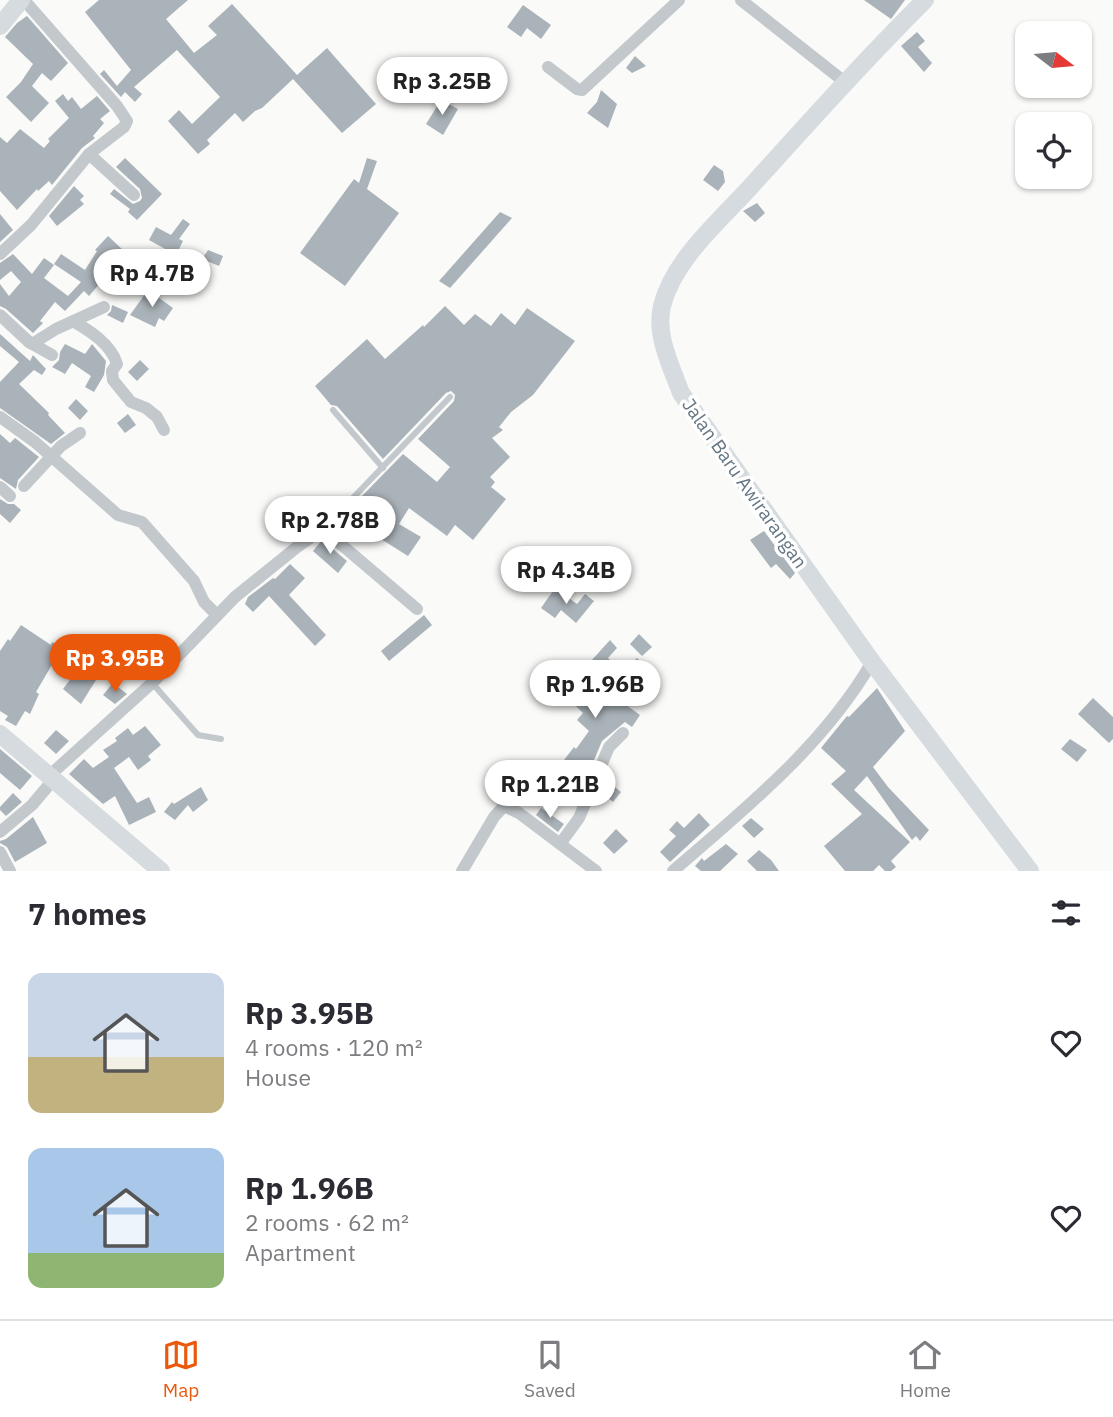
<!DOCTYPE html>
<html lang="en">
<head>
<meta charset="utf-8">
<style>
  body { margin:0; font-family:"IBM Plex Sans",sans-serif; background:#f7f7f7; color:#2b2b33; height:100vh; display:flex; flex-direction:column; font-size:26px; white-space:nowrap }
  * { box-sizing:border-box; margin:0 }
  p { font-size:23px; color:#7c7c81 }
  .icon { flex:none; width:38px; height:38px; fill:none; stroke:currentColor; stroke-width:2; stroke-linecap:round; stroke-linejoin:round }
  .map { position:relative; height:871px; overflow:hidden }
  .drawer { display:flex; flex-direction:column; background:#fff; flex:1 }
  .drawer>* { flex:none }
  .needle { width:46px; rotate:106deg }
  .tools { position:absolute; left:1015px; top:21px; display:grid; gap:14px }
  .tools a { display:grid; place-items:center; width:77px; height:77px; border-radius:14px; background:#fff; box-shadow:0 2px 5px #0004; font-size:35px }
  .price { position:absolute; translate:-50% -60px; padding:0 16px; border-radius:24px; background:#fff; color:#222; font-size:23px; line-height:46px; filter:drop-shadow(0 2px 4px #0008) }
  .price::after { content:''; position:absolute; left:50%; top:42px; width:21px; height:16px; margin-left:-10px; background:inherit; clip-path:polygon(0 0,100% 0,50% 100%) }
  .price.selected { background:#ea580c; color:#fff }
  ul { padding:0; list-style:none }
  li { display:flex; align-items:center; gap:21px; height:175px; padding:0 28px }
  li span { display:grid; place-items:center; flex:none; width:196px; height:140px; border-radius:14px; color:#555 }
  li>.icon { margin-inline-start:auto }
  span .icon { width:84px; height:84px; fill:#fffc; stroke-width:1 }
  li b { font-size:30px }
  h2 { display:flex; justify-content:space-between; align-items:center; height:84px; padding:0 28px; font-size:30px }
  .dock { display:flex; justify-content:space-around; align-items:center; height:98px; border-top:2px solid #e1e1e2; background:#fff; font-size:19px; color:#7c7c81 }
  .dock a { display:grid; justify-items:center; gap:4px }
  .dock .selected { color:#ea580c }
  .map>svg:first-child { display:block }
  .building { fill:#aab3b9 }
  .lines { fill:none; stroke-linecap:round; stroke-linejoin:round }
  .lane { stroke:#c3c8cc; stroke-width:6 }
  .street { stroke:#c3c8cc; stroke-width:12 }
  .secondary { stroke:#d6dbdf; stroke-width:18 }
  .labels { text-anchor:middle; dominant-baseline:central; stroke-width:7; stroke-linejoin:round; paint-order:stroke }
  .street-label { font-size:19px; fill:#657683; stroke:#fff }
</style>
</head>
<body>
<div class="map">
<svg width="1113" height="871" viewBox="0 0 1113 871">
  <rect width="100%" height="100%" fill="#fafaf8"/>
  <!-- building -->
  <g class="building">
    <path d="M99 0H188L166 19 194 53 217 35 208 26 232 4 297 75 327 48 376 104 342 133 293 79 262 108 255 111 243 122 235 113 207 140 210 144 198 154 168 121 179 110 192 124 220 97 177 50 134 87 142 94 135 102 125 92 121 97 100 74 104 70 117 86 131 70 85 12Z"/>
    <path d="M864 0H905L891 19Z"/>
    <path d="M523 5 551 25 541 39 527 28 521 37 507 27Z"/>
    <path d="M27 16 68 63 51 81 42 73 32 86 49 103 31 122 6 97 21 82 33 64 5 37 17 23Z"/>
    <path d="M917 32 925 41 918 47 932 63 924 72 901 46Z"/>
    <path d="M635 56 646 66 632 73 626 68Z"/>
    <path d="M469 62 494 79 480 100 464 89 469 82 460 76Z"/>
    <path d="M601 90 617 104 608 128 587 113 597 102Z"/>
    <path d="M63 94 68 101 72 97 81 109 97 96 110 111 100 119 104 123 93 136 95 138 82 148 52 185 49 181 38 191 37 189 17 210 0 191V137L7 143 20 129 44 148 50 141 48 139 69 118 55 101Z"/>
    <path d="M441 100 458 109 443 135 426 124Z"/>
    <path d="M125 158 162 194 137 220 128 212 130 209 110 194 114 189 133 204 140 201 142 198 140 189 116 167Z"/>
    <path d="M367 158 377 161 367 189 399 213 345 286 300 253 354 179 359 183Z"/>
    <path d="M714 165 723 171 725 182 718 191 703 180Z"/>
    <path d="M74 186 84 196 80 200 84 204 57 226 49 216Z"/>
    <path d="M757 203 765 213 755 222 743 211Z"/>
    <path d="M500 212 512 218 450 288 439 281Z"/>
    <path d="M0 214 13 230 0 242Z"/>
    <path d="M183 219 190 224 179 239 183 241 176 255 149 240 156 227 171 235Z"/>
    <path d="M108 236 123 250 110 263 124 273 111 290 101 282 89 296 84 291 65 311 55 302 40 321 43 323 33 333 6 309 0 306V284L9 296 21 282 11 271 0 280V263L13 254 32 274 44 258 54 265 44 278 68 296 81 282 54 264 61 254 85 270 97 251 95 250Z"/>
    <path d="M208 250 223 256 219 266 202 259Z"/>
    <path d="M149 268 160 277 151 290 139 282Z"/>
    <path d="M148 290 173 308 164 321 159 318 155 327 130 315Z"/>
    <path d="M112 305 128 312 123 323 107 315 111 311Z"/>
    <path d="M445 306 464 325 475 314 491 326 501 313 515 325 527 308 575 341 533 395 511 412 499 427 503 430 492 438 510 457 490 477 495 482 491 487 506 499 473 540 455 525 447 536 409 508 399 524 421 537 408 556 357 524 346 538 334 526 351 508 364 499 361 497 403 454 437 482 450 467 418 439 454 401 455 395 451 391 446 393 383 459 337 406 331 405 315 386 367 339 385 359 423 325 424 327Z"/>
    <path d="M0 334 30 361 33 355 46 369 42 375 34 370 19 384 49 413 48 415 65 433 51 444 0 408V382L19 362 0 346Z"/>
    <path d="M65 344 85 354 92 344 106 361 104 375 94 392 85 387 91 376 72 363 65 374 52 367 59 360 60 352Z"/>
    <path d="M140 360 149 369 137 381 128 372Z"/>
    <path d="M76 399 88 411 80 420 68 408Z"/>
    <path d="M128 414 136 425 125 433 117 423Z"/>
    <path d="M0 434 10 443 15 438 39 457 18 480 16 489 0 478Z"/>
    <path d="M0 499 8 504H14L21 510 10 523 0 514Z"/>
    <path d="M764 531 795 573 790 579 776 564 771 568 750 540Z"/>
    <path d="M322 540 347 561 338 573 313 551Z"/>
    <path d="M290 564 305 578 289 595 326 635 315 646 269 596 253 612 245 604 248 597 273 578 275 579Z"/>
    <path d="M555 588 577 604 585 594 594 601 576 623 561 610 555 618 541 608Z"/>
    <path d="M424 615 432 625 389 661 381 651Z"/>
    <path d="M21 625 51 645 52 642 70 651 69 654 101 672 81 704 63 689 72 677 53 663 36 692 39 694 30 714 25 711 16 726 5 720 8 716 0 711V651L8 639 10 641Z"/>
    <path d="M639 634 652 647 642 656 630 644Z"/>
    <path d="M610 640 617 648 608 658 619 669 607 682 621 696 618 699 640 715 632 727 625 722 602 741 579 796 568 788 559 801 549 794 557 782 560 784 572 766 564 760 574 747 576 749 589 731 577 720 583 713 572 702 595 680 582 671Z"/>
    <path d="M637 658 659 681 650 690 627 668Z"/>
    <path d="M113 683 127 694 115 704 103 695Z"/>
    <path d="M877 688 905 731 873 767 888 787 929 830 920 841 916 836 912 840 867 776 854 790 910 842 891 861 896 867 891 871H885L879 865 873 871H845L824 846 862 814 831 784 846 771 821 748 847 716 849 717Z"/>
    <path d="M1093 698 1113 717V739L1109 743 1078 714Z"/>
    <path d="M145 726 161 745 148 756 151 760 138 770 129 757 114 768 137 803 149 797 156 812 129 825 115 796 103 804 69 774 84 759 93 768 109 757 103 750 117 741 115 738 128 728 133 735Z"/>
    <path d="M56 730 69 741 56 754 44 743Z"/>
    <path d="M1070 739 1087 750 1077 762 1061 749Z"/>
    <path d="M0 749 32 776 20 790 0 773Z"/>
    <path d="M605 779 621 792 613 802 600 791Z"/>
    <path d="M201 787 208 800 193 812 188 805 175 820 164 812 172 802 174 804Z"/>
    <path d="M13 793 22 802 6 816 0 810V807Z"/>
    <path d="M541 808 564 824 558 832 536 815Z"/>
    <path d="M699 813 710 825 670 862 660 852 676 836 669 830 677 821 684 828Z"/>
    <path d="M33 817 47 843 15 862 7 847 0 843V841L6 839Z"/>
    <path d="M751 818 764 829 754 838 742 826Z"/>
    <path d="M616 829 628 841 614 854 603 843Z"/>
    <path d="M726 844 738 854 720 871H701L695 866 702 858 704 861Z"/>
    <path d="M759 850 771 860 779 871H757L747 861Z"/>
  </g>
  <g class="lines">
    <!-- lane -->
    <g class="lane">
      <path d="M333 410 383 468"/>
      <path d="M323 529 450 397"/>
      <path d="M152 683 198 735 221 739"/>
    </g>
    <!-- street -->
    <g class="street">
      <path d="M741 0 846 83"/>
      <path d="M548 67 577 89 582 90 679 0"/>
      <path d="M89 154 134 195"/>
      <path d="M0 254 31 225 89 154 124 127 127 121 117 106 24 0"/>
      <path d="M0 315 29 342 52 355"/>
      <path d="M73 321C90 331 111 344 117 364L112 371 113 380 131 402 146 408 157 417 164 430"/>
      <path d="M29 342 32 344 56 329 104 307"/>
      <path d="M0 417 35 442 118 515 142 522 194 581 204 602 217 615"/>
      <path d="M24 486 61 446 80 433"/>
      <path d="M0 487 10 496"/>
      <path d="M50 775 152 683 235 597 297 547 323 529 417 609"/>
      <path d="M0 832 32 805 54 779"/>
      <path d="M560 844 579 818 609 747 623 733"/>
      <path d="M0 852 10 871"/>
      <path d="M462 871 494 817 504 806 519 813 596 871"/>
      <path d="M673 871C746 808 823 746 872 662"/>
    </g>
    <!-- secondary -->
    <g class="secondary">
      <path d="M925 0C866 59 810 121 754 183 722 219 674 258 662 306 655 335 671 366 681 393L872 662 1030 871"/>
      <path d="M0 26 21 0"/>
      <path d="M0 734 161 871"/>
    </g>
  </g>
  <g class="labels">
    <!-- street labels -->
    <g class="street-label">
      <text transform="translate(745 483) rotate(55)">Jalan Baru Awirarangan</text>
    </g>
  </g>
</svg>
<div class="tools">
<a><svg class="needle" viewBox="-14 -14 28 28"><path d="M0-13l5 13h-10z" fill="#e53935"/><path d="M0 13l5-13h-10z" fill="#7c7c81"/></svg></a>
<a><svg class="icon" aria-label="locate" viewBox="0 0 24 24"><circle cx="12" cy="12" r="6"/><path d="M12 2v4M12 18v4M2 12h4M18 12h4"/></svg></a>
</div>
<b class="price" style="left:442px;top:117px">Rp 3.25B</b>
<b class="price" style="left:152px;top:309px">Rp 4.7B</b>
<b class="price" style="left:330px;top:556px">Rp 2.78B</b>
<b class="price" style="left:566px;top:606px">Rp 4.34B</b>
<b class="price selected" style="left:115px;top:694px">Rp 3.95B</b>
<b class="price" style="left:595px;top:720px">Rp 1.96B</b>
<b class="price" style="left:550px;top:820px">Rp 1.21B</b>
</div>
<section class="drawer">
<h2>7 homes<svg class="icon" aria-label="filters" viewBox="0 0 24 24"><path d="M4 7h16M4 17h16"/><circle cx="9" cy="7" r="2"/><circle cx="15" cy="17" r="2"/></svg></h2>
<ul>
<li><span style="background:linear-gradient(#c9d6e8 60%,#c2b280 0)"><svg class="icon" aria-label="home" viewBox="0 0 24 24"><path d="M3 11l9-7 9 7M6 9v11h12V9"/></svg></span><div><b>Rp 3.95B</b><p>4 rooms · 120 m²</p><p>House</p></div><svg class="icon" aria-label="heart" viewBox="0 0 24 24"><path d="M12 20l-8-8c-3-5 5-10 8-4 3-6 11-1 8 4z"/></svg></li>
<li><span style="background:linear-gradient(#a9c7e8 75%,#8fb573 0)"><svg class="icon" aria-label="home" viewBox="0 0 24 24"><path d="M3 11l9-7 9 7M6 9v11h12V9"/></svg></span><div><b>Rp 1.96B</b><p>2 rooms · 62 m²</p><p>Apartment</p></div><svg class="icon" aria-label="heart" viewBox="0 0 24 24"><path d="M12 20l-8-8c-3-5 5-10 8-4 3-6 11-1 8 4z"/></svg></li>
</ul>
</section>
<nav class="dock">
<a class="selected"><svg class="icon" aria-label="map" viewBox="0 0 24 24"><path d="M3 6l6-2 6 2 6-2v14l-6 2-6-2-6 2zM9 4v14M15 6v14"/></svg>Map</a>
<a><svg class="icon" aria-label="saved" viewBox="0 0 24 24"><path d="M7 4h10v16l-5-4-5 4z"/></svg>Saved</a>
<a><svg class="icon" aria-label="home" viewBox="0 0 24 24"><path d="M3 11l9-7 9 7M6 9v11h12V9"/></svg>Home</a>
</nav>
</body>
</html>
